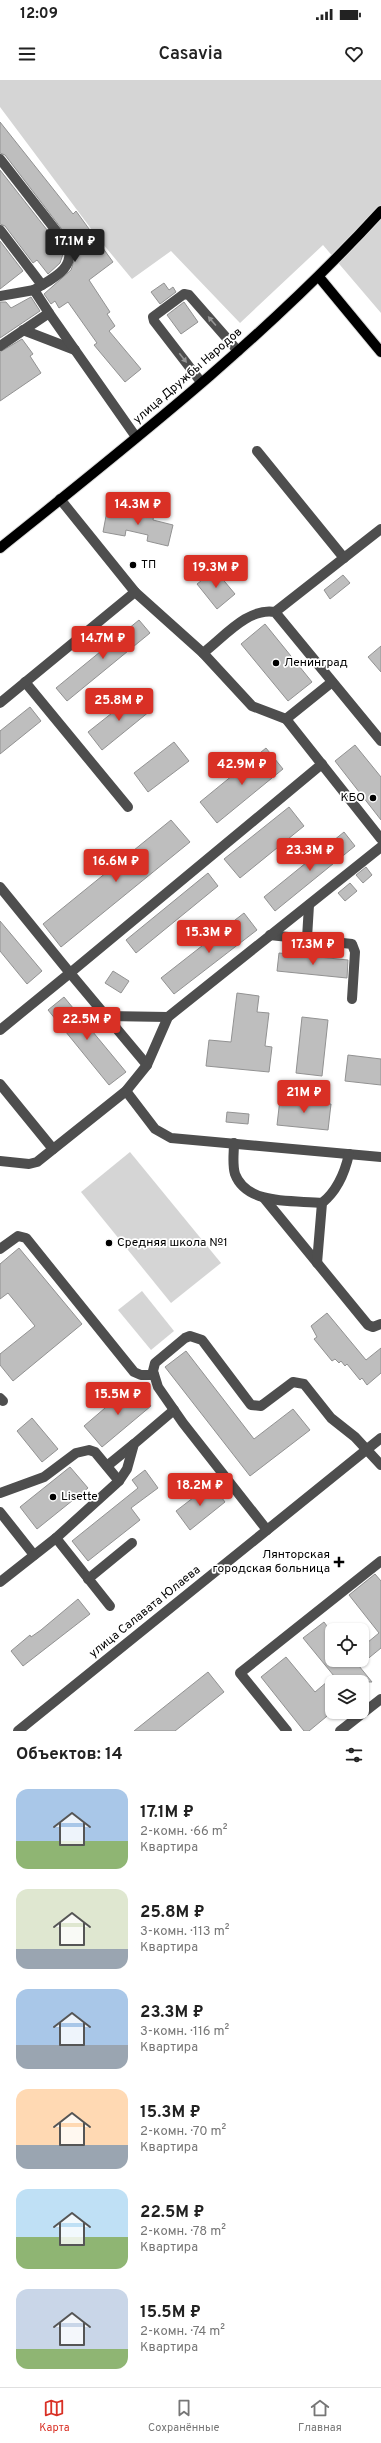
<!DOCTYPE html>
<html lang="ru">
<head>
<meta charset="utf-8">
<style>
  body { margin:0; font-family:Overpass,sans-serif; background:#f2f2f2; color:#222; height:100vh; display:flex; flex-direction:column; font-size:15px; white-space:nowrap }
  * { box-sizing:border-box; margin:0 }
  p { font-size:13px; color:#767676 }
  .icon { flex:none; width:22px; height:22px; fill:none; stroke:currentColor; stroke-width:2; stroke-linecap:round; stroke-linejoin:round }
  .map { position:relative; height:1651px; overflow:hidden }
  .side { display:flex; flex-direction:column; background:#fff; flex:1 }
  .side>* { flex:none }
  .controls { position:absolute; left:325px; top:1543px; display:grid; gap:8px }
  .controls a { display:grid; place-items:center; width:44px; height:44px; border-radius:8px; background:#fff; box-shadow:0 1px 3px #0004; font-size:20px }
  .price { position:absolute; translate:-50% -34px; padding:0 9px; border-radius:4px; background:#d93025; color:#fff; font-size:13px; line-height:26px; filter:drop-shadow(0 1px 2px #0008) }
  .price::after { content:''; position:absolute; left:50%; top:24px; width:12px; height:9px; margin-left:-6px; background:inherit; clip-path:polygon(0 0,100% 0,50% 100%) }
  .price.current { background:#222; color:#fff }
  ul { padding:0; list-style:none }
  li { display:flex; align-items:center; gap:12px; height:100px; padding:0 16px }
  li span { display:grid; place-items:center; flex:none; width:112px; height:80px; border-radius:12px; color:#555 }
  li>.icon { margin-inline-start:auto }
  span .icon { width:48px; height:48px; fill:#fffc; stroke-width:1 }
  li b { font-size:17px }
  h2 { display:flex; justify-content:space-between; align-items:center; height:48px; padding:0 16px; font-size:17px }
  .status { display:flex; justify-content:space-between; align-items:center; height:28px; padding:0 20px; background:#fff; direction:ltr }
  .status svg { height:11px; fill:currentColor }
  header { display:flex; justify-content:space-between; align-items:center; height:52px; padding:0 16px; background:#fff; font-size:18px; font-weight:600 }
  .menu { display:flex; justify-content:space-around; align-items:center; height:56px; border-top:1px solid #e0e0e0; background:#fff; font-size:11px; color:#767676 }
  .menu a { display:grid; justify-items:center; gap:2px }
  .menu .current { color:#d93025 }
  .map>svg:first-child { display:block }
  .green { fill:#d5d5d5 }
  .building { fill:#bebebe; stroke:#929292 }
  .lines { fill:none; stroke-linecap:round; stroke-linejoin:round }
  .major-casing { stroke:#dbdbdb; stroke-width:12 }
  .minor { stroke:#4e4e4e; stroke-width:10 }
  .major { stroke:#000; stroke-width:10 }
  .oneway { fill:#959595 }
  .poi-dot { fill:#000; stroke:#fff; stroke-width:1.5 }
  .labels { text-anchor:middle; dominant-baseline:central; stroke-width:3.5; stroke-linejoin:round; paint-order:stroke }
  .street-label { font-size:12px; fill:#000; stroke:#fff }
  .poi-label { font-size:12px; fill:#000; stroke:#fff; text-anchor:start }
</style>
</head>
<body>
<div class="status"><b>12:09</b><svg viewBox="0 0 49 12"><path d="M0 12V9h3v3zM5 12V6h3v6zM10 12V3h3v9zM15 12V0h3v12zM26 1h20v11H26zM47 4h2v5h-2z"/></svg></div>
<header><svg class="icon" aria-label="menu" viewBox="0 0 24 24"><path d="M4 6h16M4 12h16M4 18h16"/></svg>Casavia<svg class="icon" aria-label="heart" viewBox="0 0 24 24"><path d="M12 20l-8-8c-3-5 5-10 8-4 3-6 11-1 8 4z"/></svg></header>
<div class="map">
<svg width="381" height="1651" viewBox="0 0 381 1651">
  <rect width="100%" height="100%" fill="#fff"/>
  <!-- green -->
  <g class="green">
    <path d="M0 0H381V233L323 165 240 243 171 171 132 199 98 158 0 27Z"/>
    <path d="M130 1072 221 1183 171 1223 81 1112Z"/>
    <path d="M142 1211 174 1251 151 1270 118 1230Z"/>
  </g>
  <!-- building -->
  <g class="building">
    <path d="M0 42 73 134 76 131 113 182 89 200 110 232 107 234 115 246 109 251 141 289 125 302 94 265 97 263 68 222 59 228 55 221 51 224 44 214 71 190 76 175 74 165 5 75 0 73Z"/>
    <path d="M0 90 62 169 63 174 60 183 48 194 37 180 33 183 5 146 0 144Z"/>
    <path d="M0 161 23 191 0 209Z"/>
    <path d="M164 203 169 210 173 207 176 212 160 224 151 212Z"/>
    <path d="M31 217 40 231 0 258V222H6L11 228Z"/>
    <path d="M184 222 198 242 181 254 167 235Z"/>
    <path d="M22 259 33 274 30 276 41 293 0 321V272Z"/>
    <path d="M129 428 154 433 153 440 173 445 168 466 147 461 148 455 126 450 125 456 103 452 107 431 127 435Z"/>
    <path d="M215 490 235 514 217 529 197 504Z"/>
    <path d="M343 495 350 503 330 519 324 510Z"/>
    <path d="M139 540 150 553 67 621 56 608Z"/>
    <path d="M265 544 312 602 288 621 241 564Z"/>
    <path d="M381 566V592L368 577Z"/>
    <path d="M136 614 150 631 102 670 88 652Z"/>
    <path d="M30 627 41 641 0 674V651Z"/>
    <path d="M174 662 189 681 148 712 134 693Z"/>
    <path d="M355 665 381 697V740L335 681Z"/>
    <path d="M266 668 283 689 217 743 200 722Z"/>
    <path d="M289 727 304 746 240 798 224 779Z"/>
    <path d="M171 740 190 762 61 867 43 844Z"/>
    <path d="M344 752 355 766 275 831 264 817Z"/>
    <path d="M366 787 372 795 363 803 356 795Z"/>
    <path d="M208 793 218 806 136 873 126 860Z"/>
    <path d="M350 803 357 811 345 821 338 813Z"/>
    <path d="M244 833 257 850 174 914 161 898Z"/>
    <path d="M0 841 42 891 27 904 0 871Z"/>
    <path d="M279 873 348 880 347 898 277 891Z"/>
    <path d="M113 891 129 901 121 913 105 903Z"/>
    <path d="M237 913 259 916 257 932 269 933 265 966 272 967 269 992 206 986 209 960 231 962Z"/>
    <path d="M64 917 126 992 109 1005 48 930Z"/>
    <path d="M302 937 328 940 322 996 296 993Z"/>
    <path d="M348 975 381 979V1005L345 1001Z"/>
    <path d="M280 1019 331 1024 328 1050 277 1045Z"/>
    <path d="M227 1032 249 1034 248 1044 226 1042Z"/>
    <path d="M19 1168 82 1244 13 1301 0 1285V1274L35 1246 8 1213 0 1219V1184Z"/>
    <path d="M327 1233 366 1280 381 1268V1293L367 1305 362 1298 360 1300 347 1284 345 1286 341 1281 339 1283 335 1279 332 1281 314 1259 317 1257 311 1246Z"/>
    <path d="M186 1271 254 1359 293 1329 310 1350 250 1396 165 1287Z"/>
    <path d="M133 1304 151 1326 102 1367 84 1346Z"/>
    <path d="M32 1338 58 1369 42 1382 17 1351Z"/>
    <path d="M70 1387 88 1408 37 1449 20 1427Z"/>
    <path d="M145 1390 158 1408 131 1428 140 1440 88 1481 72 1461 138 1408 132 1400Z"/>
    <path d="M211 1404 225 1422 190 1450 176 1431Z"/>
    <path d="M375 1494 381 1501V1568L359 1586 372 1602H332V1632L309 1651H304L261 1597 286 1577 315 1612 334 1596 303 1558 324 1542 332 1553V1580H362V1567L379 1553 349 1515Z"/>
    <path d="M78 1519 90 1534 23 1586 11 1571 30 1555 31 1557 41 1550Z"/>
    <path d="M208 1592 224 1612 175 1651H134Z"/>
  </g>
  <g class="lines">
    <!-- major casing -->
    <g class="major-casing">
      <g id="major">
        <path d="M319 197 381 272"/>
        <path d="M0 468C132 362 266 257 381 131"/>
      </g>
    </g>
    <!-- minor -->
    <g class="minor">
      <path d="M0 79 68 166C76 189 51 199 34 210L49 233"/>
      <path d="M0 150 42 205"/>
      <path d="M0 216 34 210"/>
      <path d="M23 250 75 270"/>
      <path d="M0 266 49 233 136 357"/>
      <path d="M201 302 154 241 153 237 184 214 189 215 238 271"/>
      <path d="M257 371 344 478"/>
      <path d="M135 512 203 573C223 558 248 527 275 532L381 661"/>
      <path d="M275 532 381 449"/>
      <path d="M203 573 252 626 286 639 381 759"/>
      <path d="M25 602 128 727"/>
      <path d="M0 623 135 512 60 419"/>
      <path d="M286 639 332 602"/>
      <path d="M0 807 70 893 0 950"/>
      <path d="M270 855 352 864 355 872 352 919"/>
      <path d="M307 858 309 825"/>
      <path d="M106 936 168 937"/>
      <path d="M147 985 70 893 322 684"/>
      <path d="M0 1004 53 1069"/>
      <path d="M126 1011 155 1049 171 1058 381 1077"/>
      <path d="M234 1063C234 1073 232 1084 235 1094 247 1126 295 1120 322 1123"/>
      <path d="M0 1081 29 1084 37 1082 126 1011 147 985 168 937 381 767"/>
      <path d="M264 1118 368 1245 373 1247 381 1244"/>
      <path d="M0 1169 18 1156 26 1158 134 1292 141 1295H154"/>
      <path d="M317 1183 322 1123C337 1111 345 1092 349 1074"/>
      <path d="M0 1318 3 1321"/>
      <path d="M107 1386 134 1364"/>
      <path d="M0 1413 44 1397 76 1373 89 1370 95 1372 119 1401"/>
      <path d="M0 1432 34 1475"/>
      <path d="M267 1450 183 1343 158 1307 153 1291 155 1283 185 1258 190 1256 202 1260 251 1325 261 1326 293 1302 304 1304 331 1338 355 1357 381 1385"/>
      <path d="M56 1458 110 1526"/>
      <path d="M88 1499 132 1463"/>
      <path d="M0 1502 56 1458 119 1401 127 1389 134 1364 174 1330"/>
      <path d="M18 1651 381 1358"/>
      <path d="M287 1651 240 1593 381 1481"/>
      <path d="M340 1651 381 1619"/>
    </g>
    <!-- major -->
    <use href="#major" class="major"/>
  </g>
  <!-- one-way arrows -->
  <defs><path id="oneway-solid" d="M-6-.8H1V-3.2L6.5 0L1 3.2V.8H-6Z"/></defs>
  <g class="oneway">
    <use href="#oneway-solid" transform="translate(212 241) rotate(-131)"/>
    <use href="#oneway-solid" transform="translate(183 278) rotate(52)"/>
  </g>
  <!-- markers -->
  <g class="poi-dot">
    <circle cx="133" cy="485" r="4"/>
    <circle cx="276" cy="583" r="4"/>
    <circle cx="373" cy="718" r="4"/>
    <circle cx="109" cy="1163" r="4"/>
    <circle cx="53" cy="1417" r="4"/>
    <path d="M337 1476h4v4h4v4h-4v4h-4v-4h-4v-4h4z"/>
  </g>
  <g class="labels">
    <!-- street labels -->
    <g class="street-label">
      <text transform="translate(188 296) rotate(-41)">улица Дружбы Народов</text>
      <text transform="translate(145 1532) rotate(-39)">улица Салавата Юлаева</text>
    </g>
    <!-- poi labels -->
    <g class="poi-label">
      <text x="141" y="485">ТП</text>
      <text x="284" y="583">Ленинград</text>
      <text x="365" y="718" text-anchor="end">КБО</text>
      <text x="117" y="1163">Средняя школа №1</text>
      <text x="61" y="1417">Lisette</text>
      <text x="330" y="1475" text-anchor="end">Лянторская<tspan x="330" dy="14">городская больница</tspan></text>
    </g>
  </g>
</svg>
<div class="controls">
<a><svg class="icon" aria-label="locate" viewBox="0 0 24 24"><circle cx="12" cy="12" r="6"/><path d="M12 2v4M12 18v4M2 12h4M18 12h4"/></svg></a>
<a><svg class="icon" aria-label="layers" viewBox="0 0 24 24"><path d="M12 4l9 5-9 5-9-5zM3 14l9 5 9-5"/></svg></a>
</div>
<b class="price current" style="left:75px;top:183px">17.1M ₽</b>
<b class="price" style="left:138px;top:446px">14.3M ₽</b>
<b class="price" style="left:216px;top:509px">19.3M ₽</b>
<b class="price" style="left:103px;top:580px">14.7M ₽</b>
<b class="price" style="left:119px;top:642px">25.8M ₽</b>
<b class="price" style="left:242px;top:706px">42.9M ₽</b>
<b class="price" style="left:310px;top:792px">23.3M ₽</b>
<b class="price" style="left:116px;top:803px">16.6M ₽</b>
<b class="price" style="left:209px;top:874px">15.3M ₽</b>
<b class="price" style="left:313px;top:886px">17.3M ₽</b>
<b class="price" style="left:87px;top:961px">22.5M ₽</b>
<b class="price" style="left:304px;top:1034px">21M ₽</b>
<b class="price" style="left:118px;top:1336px">15.5M ₽</b>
<b class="price" style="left:200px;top:1427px">18.2M ₽</b>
</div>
<section class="side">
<h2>Объектов: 14<svg class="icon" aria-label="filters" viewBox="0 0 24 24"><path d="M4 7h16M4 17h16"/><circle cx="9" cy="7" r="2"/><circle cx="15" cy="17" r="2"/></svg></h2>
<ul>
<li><span style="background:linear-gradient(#a9c7e8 65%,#8fb573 0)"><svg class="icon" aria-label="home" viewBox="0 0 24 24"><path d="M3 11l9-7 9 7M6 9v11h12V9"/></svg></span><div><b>17.1M ₽</b><p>2-комн. · 66 m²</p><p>Квартира</p></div></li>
<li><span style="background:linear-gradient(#dfe7d0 75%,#9aa5b1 0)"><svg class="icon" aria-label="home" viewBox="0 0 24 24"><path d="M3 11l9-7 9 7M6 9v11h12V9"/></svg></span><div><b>25.8M ₽</b><p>3-комн. · 113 m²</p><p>Квартира</p></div></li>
<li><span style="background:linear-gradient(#a9c7e8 70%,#9aa5b1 0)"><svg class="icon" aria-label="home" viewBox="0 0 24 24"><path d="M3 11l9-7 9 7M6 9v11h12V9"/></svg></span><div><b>23.3M ₽</b><p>3-комн. · 116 m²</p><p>Квартира</p></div></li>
<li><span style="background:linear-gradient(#ffd9b3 70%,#9aa5b1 0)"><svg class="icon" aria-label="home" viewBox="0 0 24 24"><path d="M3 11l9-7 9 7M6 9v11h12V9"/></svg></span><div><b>15.3M ₽</b><p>2-комн. · 70 m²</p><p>Квартира</p></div></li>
<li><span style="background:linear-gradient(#bfe0f5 60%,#8fb573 0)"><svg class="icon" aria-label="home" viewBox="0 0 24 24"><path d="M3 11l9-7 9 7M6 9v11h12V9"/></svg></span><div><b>22.5M ₽</b><p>2-комн. · 78 m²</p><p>Квартира</p></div></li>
<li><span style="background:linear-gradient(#c9d6e8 75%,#8fb573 0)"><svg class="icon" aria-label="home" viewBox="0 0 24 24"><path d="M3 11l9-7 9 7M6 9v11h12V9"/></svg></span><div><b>15.5M ₽</b><p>2-комн. · 74 m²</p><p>Квартира</p></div></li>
</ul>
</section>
<nav class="menu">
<a class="current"><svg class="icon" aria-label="map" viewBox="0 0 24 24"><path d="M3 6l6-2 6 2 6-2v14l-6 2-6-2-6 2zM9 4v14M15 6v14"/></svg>Карта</a>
<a><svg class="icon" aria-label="saved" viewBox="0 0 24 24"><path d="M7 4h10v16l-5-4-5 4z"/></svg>Сохранённые</a>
<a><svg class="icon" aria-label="home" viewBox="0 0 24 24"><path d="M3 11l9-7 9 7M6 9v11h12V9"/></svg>Главная</a>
</nav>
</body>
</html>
